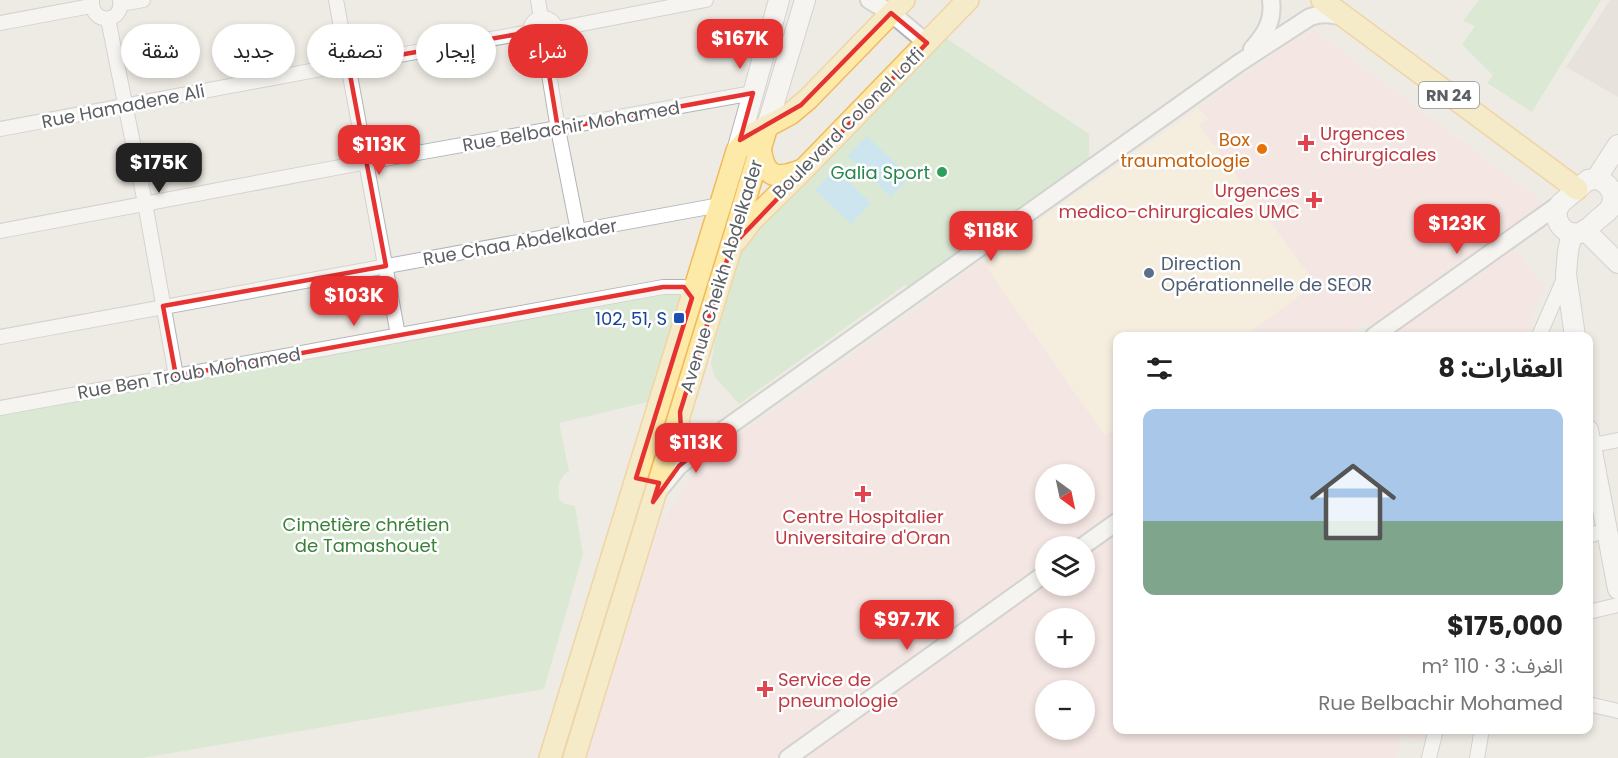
<!DOCTYPE html>
<html lang="ar">
<head>
<meta charset="utf-8">
<style>
  body { margin:0; font-family:Poppins,"Noto Sans Arabic",sans-serif; background:#f6f6f6; color:#222; direction:rtl; height:100vh; display:flex; flex-direction:column; font-size:22px; white-space:nowrap }
  * { box-sizing:border-box; margin:0 }
  p { font-size:20px; color:#767676 }
  .icon { flex:none; width:33px; height:33px; fill:none; stroke:currentColor; stroke-width:2; stroke-linecap:round; stroke-linejoin:round }
  .map { position:relative; flex:1; overflow:hidden; direction:ltr }
  .side { position:absolute; left:1113px; top:332px; width:480px; height:402px; display:flex; flex-direction:column; background:#fff; border-radius:12px; box-shadow:0 3px 9px #0003; direction:rtl }
  .side>* { flex:none }
  .top-card { position:absolute; left:18px; top:24px; width:570px; height:54px; direction:rtl; display:flex; gap:12px }
  .needle { width:39px; rotate:147deg }
  .buttons { position:absolute; left:1035px; top:464px; display:grid; gap:12px }
  .buttons a { display:grid; place-items:center; width:60px; height:60px; border-radius:50%; background:#fff; box-shadow:0 3px 9px #0003; font-size:30px }
  .price { position:absolute; translate:-50% -51px; padding:0 14px; border-radius:12px; background:#e63332; color:#fff; font-size:20px; line-height:39px; filter:drop-shadow(0 2px 3px #0008) }
  .price::after { content:''; position:absolute; left:50%; top:36px; width:18px; height:14px; margin-left:-9px; background:inherit; clip-path:polygon(0 0,100% 0,50% 100%) }
  .price.on { background:#222; color:#fff }
  ul { padding:0; list-style:none }
  li { display:grid; align-content:center; gap:12px; height:318px; padding:0 30px }
  li span { display:grid; place-items:center; height:186px; border-radius:12px; color:#555 }
  li>.icon { margin-inline-start:auto }
  span .icon { width:108px; height:108px; fill:#fffc; stroke-width:1 }
  li b { font-size:26px }
  h2 { display:flex; justify-content:space-between; align-items:center; height:72px; padding:0 30px; font-size:26px }
  .chip { padding:0 21px; border-radius:27px; background:#fff; box-shadow:0 3px 9px #0003; font-size:21px; line-height:54px }
  .chip.on { background:#e63332; color:#fff }
  .map>svg:first-child { display:block }
  .commercial { fill:#fdf2da }
  .education { fill:#dedad2 }
  .medical { fill:#fbe1e0; fill-rule:evenodd }
  .green { fill:#c3e5c1 }
  .water { fill:#a5ddfd }
  .lines { fill:none; stroke-linecap:round; stroke-linejoin:round }
  .minor-casing { stroke:#b1b5b9; stroke-width:16 }
  .tertiary-casing { stroke:#b1b5b9; stroke-width:20 }
  .secondary-casing { stroke:#b0b4b9; stroke-width:22 }
  .primary-casing { stroke:#efbb5c; stroke-width:24 }
  .minor { stroke:#fff; stroke-width:14 }
  .tertiary { stroke:#fff; stroke-width:16 }
  .secondary { stroke:#fff; stroke-width:20 }
  .primary { stroke:#fdeaa9; stroke-width:21 }
  .marked { fill:none; stroke:#e63332; stroke-width:4.5; stroke-linejoin:round }
  .health-dot { fill:#e0444e; stroke:#fff; stroke-width:2 }
  .food-dot { fill:#e8710a; stroke:#fff; stroke-width:2 }
  .leisure-dot { fill:#2e9e5b; stroke:#fff; stroke-width:2 }
  .service-dot { fill:#5c6f8a; stroke:#fff; stroke-width:2 }
  .transit-dot { fill:#1a4fb4; stroke:#fff; stroke-width:2 }
  .labels { text-anchor:middle; dominant-baseline:central; stroke-width:5; stroke-linejoin:round; paint-order:stroke }
  .shield { fill:#fff; stroke:#8d9092; stroke-width:1.5 }
  .shield-label { font-size:16px; font-weight:bold; fill:#5c6064 }
  .street-label { font-size:18px; fill:#5c6064; stroke:#fff }
  .health-label { font-size:18px; fill:#be3a42; stroke:#fff; text-anchor:start }
  .food-label { font-size:18px; fill:#c56008; stroke:#fff; text-anchor:end }
  .leisure-label { font-size:18px; fill:#27864d; stroke:#fff; text-anchor:end }
  .service-label { font-size:18px; fill:#4e5e75; stroke:#fff; text-anchor:start }
  .transit-label { font-size:18px; fill:#164399; stroke:#fff; text-anchor:end }
  .park-label { font-size:18px; fill:#388135; stroke:#fff }
</style>
</head>
<body>
<div class="map">
<svg width="1618" height="758" viewBox="0 0 1618 758">
  <rect width="100%" height="100%" fill="#eeebe4"/>
  <!-- commercial -->
  <path class="commercial" d="M1198 108 1209 120 1199 125 1316 284 1244 336H1118L1117 427 1105 436 982 261Z"/>
  <!-- education -->
  <path class="education" d="M1610 0H1618V97L1566 67Z"/>
  <!-- medical -->
  <g class="medical">
    <path d="M1310 27 1544 203 1376 324 1365 322 1351 332V336H1244L1316 284 1199 125 1209 119 1198 108Z"/>
    <path d="M1512 246 1545 285 1525 336H1388Z"/>
    <path d="M982 261 1105 436 1117 427V520L1081 546H1046L1045 571 777 758H582L650 542 705 455 780 407ZM1046 474H1084V513H1046Z"/>
    <path d="M1110 538 1118 539V729H1428L1425 741 1401 736 1396 758H802L1045 584 1084 585 1085 556ZM1046 618H1084V657H1046ZM1046 690H1084V729H1046Z"/>
  </g>
  <!-- green -->
  <g class="green">
    <path d="M1479 0H1601L1532 112 1487 83 1493 75 1462 45 1475 26 1463 21Z"/>
    <path d="M946 38 1089 134V159L908 287 905 285 739 404 715 377 711 364 715 341 744 243 800 185Z"/>
    <path d="M679 291 681 298 652 401 559 423 569 471C558 478 558 487 559 499L565 504 575 506 583 554 544 689 143 758H0V414Z"/>
  </g>
  <!-- water -->
  <g class="water">
    <path d="M867 136 910 177 891 197 848 156Z"/>
    <path d="M835 169 871 203 851 224 815 190Z"/>
  </g>
  <g class="lines">
    <!-- minor casing -->
    <g class="minor-casing">
      <g id="minor">
        <path d="M92 0C90 25 124 24 120 0"/>
        <path d="M336 0 398 335"/>
        <path d="M538 0 541 18"/>
        <path d="M121 4 143 0"/>
        <circle cx="543" cy="31" r="13"/>
        <path d="M108 19 145 203 176 376"/>
        <path d="M0 23 91 6"/>
        <path d="M556 29 706 0"/>
        <path d="M544 44 558 129 578 231"/>
        <path d="M0 129 348 64 530 32"/>
        <path d="M0 231 367 162 753 93"/>
        <path d="M1539 336 1566 274"/>
        <path d="M0 337 720 205"/>
        <path d="M0 408 663 287H684L692 298"/>
        <path d="M1588 446 1618 440"/>
        <path d="M1588 536 1607 530"/>
        <path d="M1588 612 1618 605"/>
        <path d="M1588 704 1618 711"/>
        <path d="M1429 758 1436 729"/>
        <path d="M1477 758 1482 729"/>
      </g>
    </g>
    <!-- tertiary casing -->
    <g class="tertiary-casing">
      <g id="tertiary">
        <path d="M869 0 891 13 927 43"/>
        <path d="M1252 49C1265 34 1274 21 1271 0"/>
        <path d="M1374 336 1561 203"/>
        <path d="M680 413C679 440 692 442 715 434"/>
        <path d="M660 489 679 466 722 431 1239 63 1310 17C1322 13 1331 14 1343 17"/>
        <path d="M1083 546 1118 521"/>
        <path d="M788 758 1046 573"/>
      </g>
    </g>
    <!-- secondary casing -->
    <g class="secondary-casing">
      <g id="secondary">
        <path d="M767 126 805 0"/>
        <path d="M737 151 779 0"/>
        <path d="M1596 179C1610 182 1618 197 1609 210 1605 214 1599 218 1595 222 1591 226 1585 232 1580 233 1572 235 1564 231 1560 225 1555 217 1556 209 1561 203L1588 180Z"/>
        <path d="M1596 179 1618 145"/>
        <path d="M1585 230 1618 263"/>
        <path d="M1572 233 1568 251 1566 274 1575 336"/>
        <path d="M1588 430 1618 589"/>
      </g>
    </g>
    <!-- primary casing -->
    <g class="primary-casing">
      <g id="primary">
        <path d="M1322 0 1577 189"/>
        <path d="M760 147C764 177 775 181 802 170"/>
        <path d="M737 240 752 220 803 170 968 0"/>
        <path d="M550 758 737 151 751 135 790 114 808 99 904 0"/>
        <path d="M574 758 731 247 767 126"/>
      </g>
    </g>
    <!-- minor -->
    <use href="#minor" class="minor"/>
    <!-- tertiary -->
    <use href="#tertiary" class="tertiary"/>
    <!-- secondary -->
    <use href="#secondary" class="secondary"/>
    <!-- primary -->
    <use href="#primary" class="primary"/>
  </g>
  <!-- marked area -->
  <path d="M0 0H1618V758H0ZM891 13 927 43 731 247 680 412 681 430 691 438 722 431 679 466 653 502 659 483 636 478 692 298 684 287H663L176 376 163 306 386 266 348 64 530 32 534 41 544 44 558 129 753 93 740 140 801 105Z" fill="#eeebe4" fill-opacity=".55" fill-rule="evenodd"/>
  <path class="marked" d="M891 13 927 43 731 247 680 412 681 430 691 438 722 431 679 466 653 502 659 483 636 478 692 298 684 287H663L176 376 163 306 386 266 348 64 530 32 534 41 544 44 558 129 753 93 740 140 801 105Z"/>
  <!-- markers -->
  <g class="health-dot">
    <path d="M1303 134h6v6h6v6h-6v6h-6v-6h-6v-6h6z"/>
    <path d="M1311 191h6v6h6v6h-6v6h-6v-6h-6v-6h6z"/>
    <path d="M860 485h6v6h6v6h-6v6h-6v-6h-6v-6h6z"/>
    <path d="M762 680h6v6h6v6h-6v6h-6v-6h-6v-6h6z"/>
  </g>
  <circle class="food-dot" cx="1262" cy="149" r="6"/>
  <circle class="leisure-dot" cx="942" cy="172" r="6"/>
  <circle class="service-dot" cx="1149" cy="273" r="6"/>
  <rect class="transit-dot" x="673" y="312" width="12" height="12" rx="3"/>
  <g class="labels">
    <!-- shield labels -->
    <rect class="shield" x="1419" y="82" width="60" height="26" rx="4.5"/>
    <g class="shield-label">
      <text x="1449" y="95">RN 24</text>
    </g>
    <!-- street labels -->
    <g class="street-label">
      <text transform="translate(123 106) rotate(-11)">Rue Hamadene Ali</text>
      <text transform="translate(848 123) rotate(-45)">Boulevard Colonel Lotfi</text>
      <text transform="translate(571 126) rotate(-10)">Rue Belbachir Mohamed</text>
      <text transform="translate(520 242) rotate(-10)">Rue Chaa Abdelkader</text>
      <text transform="translate(721 276) rotate(-73)">Avenue Cheikh Abdelkader</text>
      <text transform="translate(189 373) rotate(-10)">Rue Ben Troub Mohamed</text>
    </g>
    <!-- health labels -->
    <g class="health-label">
      <text x="1320" y="133">Urgences<tspan x="1320" dy="21">chirurgicales</tspan></text>
      <text x="1300" y="190" text-anchor="end">Urgences<tspan x="1300" dy="21">medico-chirurgicales UMC</tspan></text>
      <text x="863" y="516" text-anchor="middle">Centre Hospitalier<tspan x="863" dy="21">Universitaire d'Oran</tspan></text>
      <text x="778" y="679">Service de<tspan x="778" dy="21">pneumologie</tspan></text>
    </g>
    <!-- food labels -->
    <g class="food-label">
      <text x="1250" y="139">Box<tspan x="1250" dy="21">traumatologie</tspan></text>
    </g>
    <!-- leisure labels -->
    <g class="leisure-label">
      <text x="930" y="172">Galia Sport</text>
    </g>
    <!-- service labels -->
    <g class="service-label">
      <text x="1161" y="263">Direction<tspan x="1161" dy="21">Opérationnelle de SEOR</tspan></text>
    </g>
    <!-- transit labels -->
    <g class="transit-label">
      <text x="667" y="318">102, 51, S</text>
    </g>
    <!-- park labels -->
    <g class="park-label">
      <text x="366" y="524">Cimetière chrétien<tspan x="366" dy="21">de Tamashouet</tspan></text>
    </g>
  </g>
</svg>
<div class="buttons">
<a><svg class="needle" viewBox="-14 -14 28 28"><path d="M0-13l5 13h-10z" fill="#e53935"/><path d="M0 13l5-13h-10z" fill="#767676"/></svg></a>
<a><svg class="icon" aria-label="layers" viewBox="0 0 24 24"><path d="M12 4l9 5-9 5-9-5zM3 14l9 5 9-5"/></svg></a>
<a>+</a>
<a>−</a>
</div>
<b class="price" style="left:740px;top:70px">$167K</b>
<b class="price" style="left:379px;top:176px">$113K</b>
<b class="price on" style="left:159px;top:194px">$175K</b>
<b class="price" style="left:1457px;top:255px">$123K</b>
<b class="price" style="left:991px;top:262px">$118K</b>
<b class="price" style="left:354px;top:327px">$103K</b>
<b class="price" style="left:696px;top:474px">$113K</b>
<b class="price" style="left:907px;top:651px">$97.7K</b>
<div class="top-card">
<a class="chip on">شراء</a>
<a class="chip">إيجار</a>
<a class="chip">تصفية</a>
<a class="chip">جديد</a>
<a class="chip">شقة</a>
</div>
<section class="side">
<h2>العقارات: 8<svg class="icon" aria-label="filters" viewBox="0 0 24 24"><path d="M4 7h16M4 17h16"/><circle cx="9" cy="7" r="2"/><circle cx="15" cy="17" r="2"/></svg></h2>
<ul>
<li><span style="background:linear-gradient(#a9c7e8 60%,#7fa58c 0)"><svg class="icon" aria-label="home" viewBox="0 0 24 24"><path d="M3 11l9-7 9 7M6 9v11h12V9"/></svg></span><div><b>$175,000</b><p>الغرف: 3 · 110 m²</p><p>Rue Belbachir Mohamed</p></div></li>
</ul>
</section>
</div>
</body>
</html>
